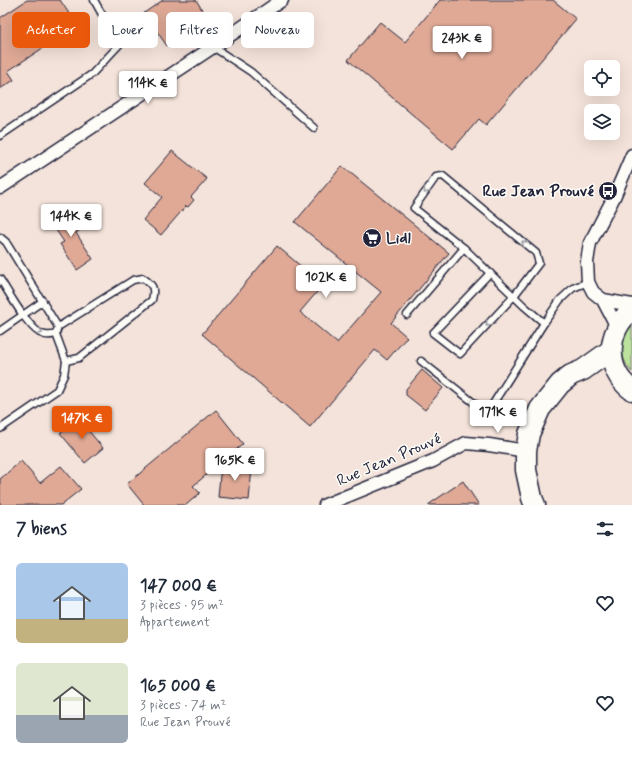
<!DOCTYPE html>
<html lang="fr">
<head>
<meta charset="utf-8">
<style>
  body { margin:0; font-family:Mynerve,sans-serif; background:#f6f6f7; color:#1f2937; height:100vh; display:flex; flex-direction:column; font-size:15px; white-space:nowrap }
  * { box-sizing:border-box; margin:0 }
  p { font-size:13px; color:#747a83 }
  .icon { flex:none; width:22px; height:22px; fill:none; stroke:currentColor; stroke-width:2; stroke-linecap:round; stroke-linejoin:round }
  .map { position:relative; height:505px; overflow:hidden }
  .drawer { display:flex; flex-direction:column; background:#fff; flex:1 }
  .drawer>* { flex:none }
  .guide { position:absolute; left:12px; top:12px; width:400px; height:36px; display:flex; gap:8px }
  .tools { position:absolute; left:584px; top:60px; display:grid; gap:8px }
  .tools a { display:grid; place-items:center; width:36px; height:36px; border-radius:6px; background:#fff; box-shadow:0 4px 16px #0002; font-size:20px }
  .price { position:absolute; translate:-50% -34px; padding:0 9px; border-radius:4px; background:#fff; color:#222; font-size:13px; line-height:26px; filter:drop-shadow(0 1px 2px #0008) }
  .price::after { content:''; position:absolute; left:50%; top:24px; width:12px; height:9px; margin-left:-6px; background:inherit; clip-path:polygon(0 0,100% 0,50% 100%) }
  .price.on { background:#ea580c; color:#fff }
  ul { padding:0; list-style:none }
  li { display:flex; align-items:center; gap:12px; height:100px; padding:0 16px }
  li span { display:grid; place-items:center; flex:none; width:112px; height:80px; border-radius:6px; color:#555 }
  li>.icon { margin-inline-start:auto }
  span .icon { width:48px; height:48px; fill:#fffc; stroke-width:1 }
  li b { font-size:17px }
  h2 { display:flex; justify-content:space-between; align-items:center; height:48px; padding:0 16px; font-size:17px }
  .tag { padding:0 14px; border-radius:6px; background:#fff; box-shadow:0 4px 16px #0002; font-size:14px; line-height:36px }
  .tag.on { background:#ea580c; color:#fff }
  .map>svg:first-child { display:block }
  .green { fill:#bce29e; stroke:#6f826c }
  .building { fill:#dfa996; stroke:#22223b }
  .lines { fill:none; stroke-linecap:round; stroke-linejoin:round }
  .service-casing { stroke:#22223b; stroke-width:9 }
  .minor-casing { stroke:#22223b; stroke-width:15 }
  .primary-casing { stroke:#22223b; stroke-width:23 }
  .service { stroke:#fdfcf7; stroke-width:6 }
  .minor { stroke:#fdfcf7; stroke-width:12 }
  .primary { stroke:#fdfcf7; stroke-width:20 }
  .oneway { stroke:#9a9aa2 }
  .labels { text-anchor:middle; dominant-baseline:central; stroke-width:3; stroke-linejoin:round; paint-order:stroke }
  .poi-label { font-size:16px; font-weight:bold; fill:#22223b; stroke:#fdfcf7; text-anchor:end }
  .street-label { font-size:16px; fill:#22223b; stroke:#fdfcf7 }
</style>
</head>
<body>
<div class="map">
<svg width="632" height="505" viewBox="0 0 632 505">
  <rect width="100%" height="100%" fill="#f4e3da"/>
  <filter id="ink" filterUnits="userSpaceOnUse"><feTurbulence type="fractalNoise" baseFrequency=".025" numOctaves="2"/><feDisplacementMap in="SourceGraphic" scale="8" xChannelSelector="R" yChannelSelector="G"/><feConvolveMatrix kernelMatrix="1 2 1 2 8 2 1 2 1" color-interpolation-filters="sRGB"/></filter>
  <g filter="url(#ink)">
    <!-- green -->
    <path class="green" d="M632 321V372C622 362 619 345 625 332 626 328 630 324 632 321Z"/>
    <!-- building -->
    <g class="building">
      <path d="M27 0H60L72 18 62 25 67 32 8 71 14 80 0 89V18Z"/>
      <path d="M163 0H196L208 19 167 46 144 13Z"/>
      <path d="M440 0H553L576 19 486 125 479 119 453 149 348 60 380 22 405 42Z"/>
      <path d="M172 151 207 179 191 197 194 200 188 207 186 206 161 235 143 220 162 197 145 183Z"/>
      <path d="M342 166 449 253 391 323 407 337 387 360 375 350 310 427 202 334 277 246 323 285 300 312 337 343 381 292 295 222Z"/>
      <path d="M65 207 80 230 76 233 93 259 77 270 60 244 64 242 48 218Z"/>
      <path d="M422 370 443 388 425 410 406 395V389Z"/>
      <path d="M216 410 243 444 193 486 200 493 186 505H144L127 484Z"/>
      <path d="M78 418 103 448 85 463 60 433Z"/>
      <path d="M21 461 40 483 61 466 81 489 61 505H0V479Z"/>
      <path d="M221 465 252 468 249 500 218 497Z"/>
      <path d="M463 481 479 505H428Z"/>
    </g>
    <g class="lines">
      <!-- service casing -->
      <g class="service-casing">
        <g id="service">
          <path d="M213 47 251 72 314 128"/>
          <path d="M0 136 92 74 119 45 94 0"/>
          <path d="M0 237 6 242 58 327 56 334C50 336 45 336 40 333 27 326 9 293 0 279"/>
          <path d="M464 248 414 208 436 177 443 176 536 253 539 263 514 296 460 354 433 333 490 273"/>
          <path d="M407 315 464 248 524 306 544 323"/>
          <path d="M58 327 133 280 143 278C153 285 155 288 152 300L79 358 66 361"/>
          <path d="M0 331 43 301"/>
          <path d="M421 361 483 410 491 407 544 323 560 300 573 288 588 282"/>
          <path d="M0 429 57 390 64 375 66 361 56 334"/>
        </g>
      </g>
      <!-- minor casing -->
      <g class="minor-casing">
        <g id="minor">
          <path d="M0 188 213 47 282 0"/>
          <path d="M603 300 632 305"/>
          <path d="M617 327 603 300 593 292 588 282 587 262 590 243 614 197 632 155"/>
          <path d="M325 505 433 461 466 443 489 445 526 451"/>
        </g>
      </g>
      <!-- primary casing -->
      <g class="primary-casing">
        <g id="primary">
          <path d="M632 310C606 331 604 370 632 390"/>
          <path d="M535 505 532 498 526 470V451L529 434 540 409 560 384 571 375 583 370 611 350"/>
        </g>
      </g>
      <!-- service -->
      <use href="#service" class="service"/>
      <!-- minor -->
      <use href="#minor" class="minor"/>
      <!-- primary -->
      <use href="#primary" class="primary"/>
    </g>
    <!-- one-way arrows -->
    <defs><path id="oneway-chevron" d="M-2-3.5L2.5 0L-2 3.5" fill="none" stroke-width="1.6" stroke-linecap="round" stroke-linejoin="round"/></defs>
    <g class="oneway">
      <use href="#oneway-chevron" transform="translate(426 191) rotate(126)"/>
      <use href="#oneway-chevron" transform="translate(524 243) rotate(-140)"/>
      <use href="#oneway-chevron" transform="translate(488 324) rotate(132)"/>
      <use href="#oneway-chevron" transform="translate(40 332) rotate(30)"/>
    </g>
  </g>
  <!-- icons -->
  <defs>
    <g id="bus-disc" transform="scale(1)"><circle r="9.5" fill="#22223b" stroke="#fdfcf7"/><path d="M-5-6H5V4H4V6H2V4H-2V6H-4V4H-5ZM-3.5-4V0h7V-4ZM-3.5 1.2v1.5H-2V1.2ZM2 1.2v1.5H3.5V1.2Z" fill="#fff"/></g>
    <g id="supermarket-disc" transform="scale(1)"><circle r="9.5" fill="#22223b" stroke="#fdfcf7"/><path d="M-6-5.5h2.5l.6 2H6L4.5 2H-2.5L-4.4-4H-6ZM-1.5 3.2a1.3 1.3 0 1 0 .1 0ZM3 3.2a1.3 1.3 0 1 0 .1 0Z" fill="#fff"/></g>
  </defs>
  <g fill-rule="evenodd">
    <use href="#bus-disc" x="608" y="191"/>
    <use href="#supermarket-disc" x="372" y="238"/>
  </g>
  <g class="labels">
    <!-- poi labels -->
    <g class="poi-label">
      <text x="594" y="191">Rue Jean Prouvé</text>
      <text x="386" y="238" text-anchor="start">Lidl</text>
    </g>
    <!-- street labels -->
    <g class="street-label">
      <text transform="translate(389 460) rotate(-23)">Rue Jean Prouvé</text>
    </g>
  </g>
</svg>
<div class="tools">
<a><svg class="icon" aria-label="locate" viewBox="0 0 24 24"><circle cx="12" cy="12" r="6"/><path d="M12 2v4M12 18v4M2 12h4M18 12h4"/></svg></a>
<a><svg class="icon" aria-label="layers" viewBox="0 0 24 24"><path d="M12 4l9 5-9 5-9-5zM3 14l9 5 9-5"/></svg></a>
</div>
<b class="price" style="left:462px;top:60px">243K €</b>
<b class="price" style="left:148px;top:105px">114K €</b>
<b class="price" style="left:71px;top:238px">144K €</b>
<b class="price" style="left:326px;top:299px">102K €</b>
<b class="price" style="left:498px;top:434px">171K €</b>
<b class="price on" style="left:82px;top:440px">147K €</b>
<b class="price" style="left:235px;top:482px">165K €</b>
<div class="guide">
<a class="tag on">Acheter</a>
<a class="tag">Louer</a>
<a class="tag">Filtres</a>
<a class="tag">Nouveau</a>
</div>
</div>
<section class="drawer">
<h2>7 biens<svg class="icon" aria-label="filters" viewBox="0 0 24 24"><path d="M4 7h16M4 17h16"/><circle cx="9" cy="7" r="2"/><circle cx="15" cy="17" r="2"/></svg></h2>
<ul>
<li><span style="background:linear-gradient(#a9c7e8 70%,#c2b280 0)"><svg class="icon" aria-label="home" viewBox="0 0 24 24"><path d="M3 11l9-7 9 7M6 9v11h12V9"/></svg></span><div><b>147 000 €</b><p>3 pièces · 95 m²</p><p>Appartement</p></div><svg class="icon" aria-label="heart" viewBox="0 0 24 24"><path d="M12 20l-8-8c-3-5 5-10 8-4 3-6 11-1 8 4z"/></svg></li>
<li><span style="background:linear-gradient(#dfe7d0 65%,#9aa5b1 0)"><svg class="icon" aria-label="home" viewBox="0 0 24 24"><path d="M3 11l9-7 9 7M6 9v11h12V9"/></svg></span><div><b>165 000 €</b><p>3 pièces · 74 m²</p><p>Rue Jean Prouvé</p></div><svg class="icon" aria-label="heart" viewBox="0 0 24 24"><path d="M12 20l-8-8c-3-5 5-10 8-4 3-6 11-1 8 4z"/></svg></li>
</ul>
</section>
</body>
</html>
